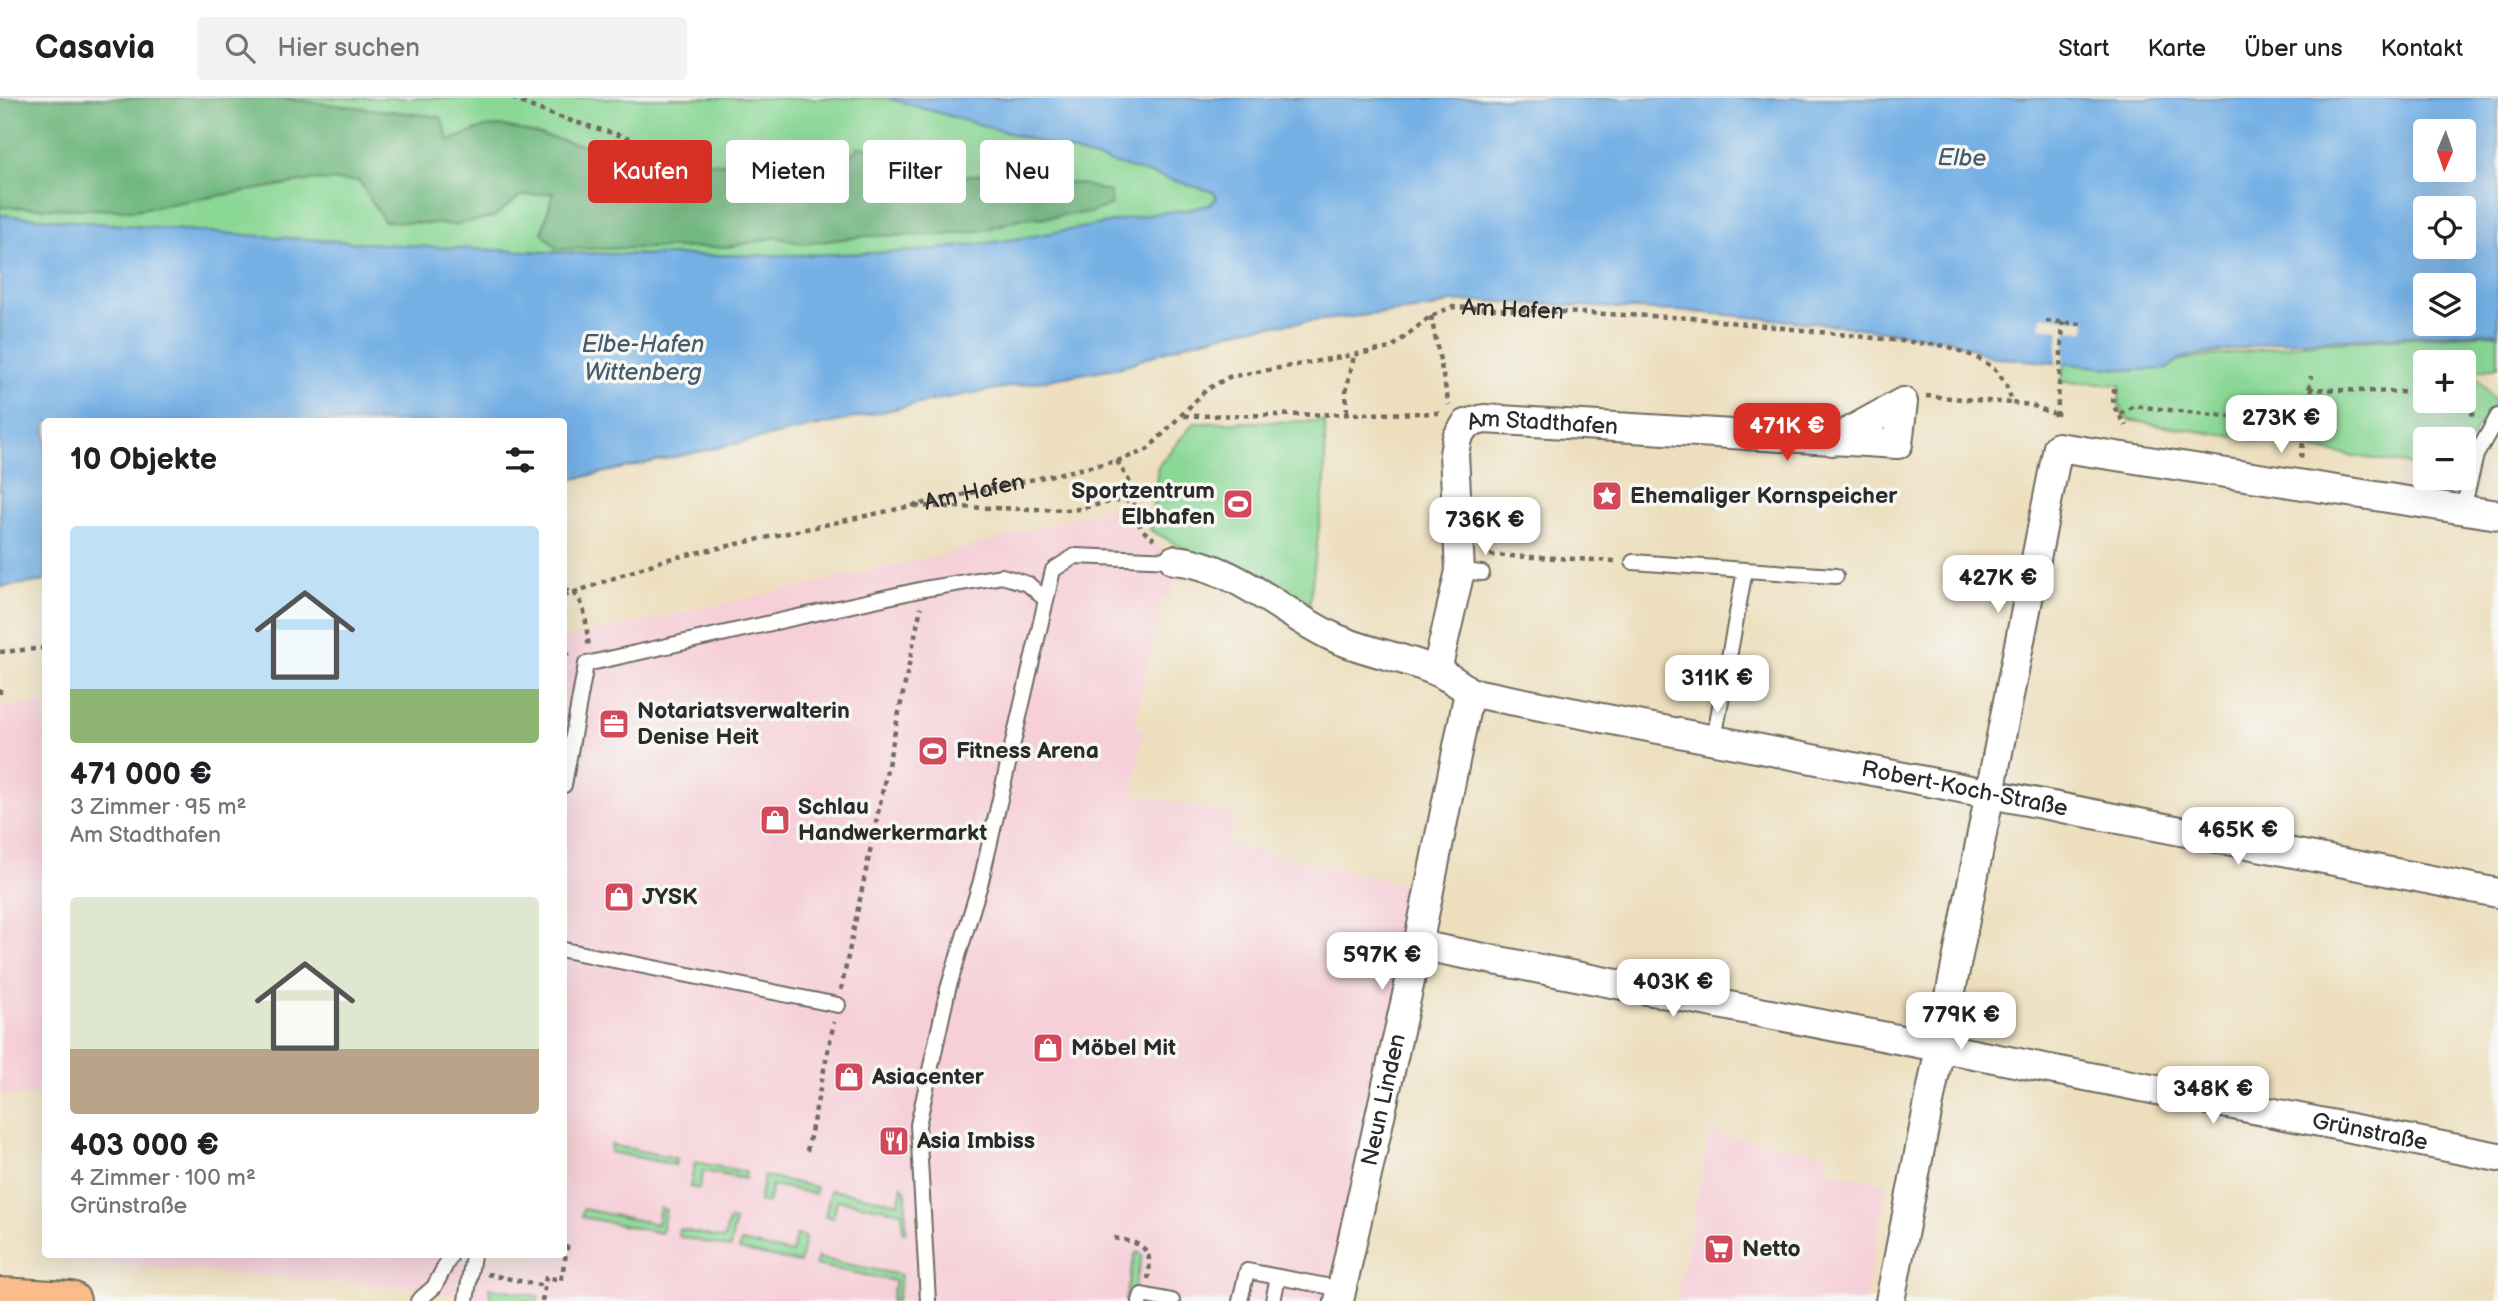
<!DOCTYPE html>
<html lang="de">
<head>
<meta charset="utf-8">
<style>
  body { margin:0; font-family:"Balsamiq Sans",sans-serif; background:#f2f2f2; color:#202124; height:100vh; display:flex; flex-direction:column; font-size:26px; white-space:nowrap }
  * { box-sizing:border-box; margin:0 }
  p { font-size:23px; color:#757577 }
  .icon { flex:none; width:38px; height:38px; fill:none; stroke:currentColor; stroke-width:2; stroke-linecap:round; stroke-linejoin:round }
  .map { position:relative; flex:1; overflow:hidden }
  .sheet { position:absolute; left:42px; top:320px; width:525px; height:840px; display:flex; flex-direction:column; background:#fff; border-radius:7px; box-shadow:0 7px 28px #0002 }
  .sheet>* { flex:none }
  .banner { position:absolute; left:588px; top:42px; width:665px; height:63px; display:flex; gap:14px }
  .needle { width:46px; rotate:182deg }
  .controls { position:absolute; left:2413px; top:21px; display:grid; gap:14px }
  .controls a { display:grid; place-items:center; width:63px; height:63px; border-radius:7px; background:#fff; box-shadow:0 7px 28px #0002; font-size:35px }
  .price { position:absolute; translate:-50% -60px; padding:0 16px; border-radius:14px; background:#fff; color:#222; font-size:23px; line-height:46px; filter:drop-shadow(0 2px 4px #0008) }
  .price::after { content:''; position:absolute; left:50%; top:42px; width:21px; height:16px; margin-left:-10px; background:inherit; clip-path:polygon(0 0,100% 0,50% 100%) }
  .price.active { background:#d93025; color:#fff }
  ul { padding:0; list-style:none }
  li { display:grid; align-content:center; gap:14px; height:371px; padding:0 28px }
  li span { display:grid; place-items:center; height:217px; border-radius:7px; color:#555 }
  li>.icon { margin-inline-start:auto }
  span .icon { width:126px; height:126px; fill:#fffc; stroke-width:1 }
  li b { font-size:30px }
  h2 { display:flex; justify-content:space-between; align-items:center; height:84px; padding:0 28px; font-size:30px }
  .tag { padding:0 24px; border-radius:7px; background:#fff; box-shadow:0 7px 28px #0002; font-size:24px; line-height:63px }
  .tag.active { background:#d93025; color:#fff }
  header { display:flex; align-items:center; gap:42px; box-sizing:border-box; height:98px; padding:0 35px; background:#fff; border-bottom:2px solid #e0e0e0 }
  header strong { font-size:33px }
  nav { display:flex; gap:38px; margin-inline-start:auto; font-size:24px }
  .search { width:490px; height:63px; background:#f2f2f2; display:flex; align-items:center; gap:18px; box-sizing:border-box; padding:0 24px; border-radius:7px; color:#757577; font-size:26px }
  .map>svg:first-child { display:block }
  .built { fill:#f6cfd8 }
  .green { fill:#8bd896; stroke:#5b8260; stroke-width:2; fill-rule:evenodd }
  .forest { fill:#70b87f; stroke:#4e7255; stroke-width:2 }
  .water { fill:#74b0e5; stroke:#506e88; stroke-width:2; fill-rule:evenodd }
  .pier { fill:#eddfbe }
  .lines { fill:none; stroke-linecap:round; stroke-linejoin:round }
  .service-casing { stroke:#6f6a5e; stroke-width:18 }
  .minor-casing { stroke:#6f6a5e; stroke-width:32 }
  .primary-casing { stroke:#6f6a5e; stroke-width:42 }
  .path { stroke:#6f6a5e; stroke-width:4.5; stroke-dasharray:5 5; stroke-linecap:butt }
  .service { stroke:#fff; stroke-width:14 }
  .minor { stroke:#fff; stroke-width:28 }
  .primary { stroke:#fabc8b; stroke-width:38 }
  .labels { text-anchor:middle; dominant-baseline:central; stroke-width:7; stroke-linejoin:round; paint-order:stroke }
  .street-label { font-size:23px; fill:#2b2b2b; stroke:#f6f6f2 }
  .poi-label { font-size:23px; font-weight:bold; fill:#2b2b2b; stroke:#f6f6f2; text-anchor:start }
  .water-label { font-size:24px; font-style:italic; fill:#455a6c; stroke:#f6f6f2 }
</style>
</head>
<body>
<header>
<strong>Casavia</strong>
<div class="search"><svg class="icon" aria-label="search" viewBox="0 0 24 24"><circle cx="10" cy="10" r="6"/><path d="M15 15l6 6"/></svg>Hier suchen</div>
<nav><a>Start</a><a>Karte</a><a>Über uns</a><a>Kontakt</a></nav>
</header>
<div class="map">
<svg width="2498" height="1203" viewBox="0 0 2498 1203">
  <rect width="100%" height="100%" fill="#f6f6f2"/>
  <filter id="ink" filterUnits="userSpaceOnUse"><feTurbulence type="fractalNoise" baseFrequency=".0143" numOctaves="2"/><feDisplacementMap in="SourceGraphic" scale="14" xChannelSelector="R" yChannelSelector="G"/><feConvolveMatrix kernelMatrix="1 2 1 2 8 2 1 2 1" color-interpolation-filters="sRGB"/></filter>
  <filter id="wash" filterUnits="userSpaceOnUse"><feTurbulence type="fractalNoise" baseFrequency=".00686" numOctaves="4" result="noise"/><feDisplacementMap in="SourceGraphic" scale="28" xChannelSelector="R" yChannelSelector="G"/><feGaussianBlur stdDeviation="1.57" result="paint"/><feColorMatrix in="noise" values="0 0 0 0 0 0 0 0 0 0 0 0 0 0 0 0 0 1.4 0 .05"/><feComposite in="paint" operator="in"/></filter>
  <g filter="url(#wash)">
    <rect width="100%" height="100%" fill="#eddfbe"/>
    <!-- built -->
    <g class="built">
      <path d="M1120 406 1131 413 1135 430 1141 437 1169 454 1177 469 1170 502 1162 500 1134 630 1144 632 1133 695 1235 718 1228 747 1421 790 1325 1203H489L402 1188 57 1162V1157H564V541L937 458Z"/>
      <path d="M45 606V997H0V609Z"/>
      <path d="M1710 1035 1826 1056 1824 1072 1888 1086 1865 1203H1676Z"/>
    </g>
    <!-- green -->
    <g class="green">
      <path d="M274 0H887L1214 94 1217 100 1209 107 1186 112C1152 114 1119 123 1086 129 1024 140 959 151 896 154 597 167 298 142 0 117V109L134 112 312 82 360 83 384 123 493 119 520 98 553 95 542 134 557 151 728 149 777 139 803 146 866 138 944 137 984 132 1019 121 1056 119 1110 94 1081 86 980 76 923 86 893 84 894 69 889 53 859 49 845 62 842 74 626 58 504 28 485 29 449 43 440 19Z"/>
      <path d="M2498 236V269L2472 274 2496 304 2476 332 2464 359V341H2426L2425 369 2128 322 2119 307 2120 287 2062 284 2064 264 2134 273 2181 262 2311 245ZM2426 264H2464V303H2426Z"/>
      <path d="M1325 323V381L1308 518 1150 432 1158 368 1194 325Z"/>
      <path d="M611 1047 676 1060 675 1067 610 1054Z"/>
      <path d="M695 1064 746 1074 745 1081 703 1073 699 1091 690 1089Z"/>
      <path d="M764 1078 816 1089 815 1096 772 1087 768 1105 759 1104Z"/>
      <path d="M902 1088 906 1094V1133L903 1134 902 1114 837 1102 833 1120 825 1118 831 1092 899 1105Z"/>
      <path d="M660 1110 666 1112 661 1135 582 1119 583 1111 657 1126Z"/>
      <path d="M729 1122 735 1123 730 1150 678 1138 679 1131 724 1141Z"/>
      <path d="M796 1137 805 1139 800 1165 739 1152 741 1144 792 1155Z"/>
      <path d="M1138 1154 1142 1158 1131 1203H1125L1135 1156Z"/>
      <path d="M817 1160 901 1177 897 1203H891L895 1183 815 1167Z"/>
      <path d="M489 1189 538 1198V1203H491Z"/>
    </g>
    <!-- forest -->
    <path class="forest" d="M0 0H274L441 19 449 43 485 29 504 28 626 58 842 74 845 63 859 49 889 53 894 69V84L923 86 980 76 1081 86 1110 94 1111 107 1089 115 1019 121 984 132 944 137 866 138 803 146 777 139 728 149 557 151 542 135 553 95 520 98 494 119 454 127 384 123 359 83 312 82 134 112 0 109Z"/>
    <!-- water -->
    <path class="water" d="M887 0H2498V234L2279 244 2181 260 2167 271 2133 272 1991 259 1951 242 1836 227 1694 214 1483 203 1450 204 1433 210 1249 230 1188 245 1121 269 941 301 574 381 564 388V324H46L45 483 0 489V117C298 142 597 167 896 154 959 151 1024 140 1086 129 1119 123 1152 114 1186 112L1209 107 1217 100 1214 94ZM2426 33H2464V72H2426ZM2426 110H2464V149H2426ZM2426 187H2464V226H2426Z"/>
    <!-- pier -->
    <path class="pier" d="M2041 218 2086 222 2085 233 2066 232 2063 267 2056 266 2059 231 2040 229Z"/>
  </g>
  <g filter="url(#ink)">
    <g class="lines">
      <!-- service casing -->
      <g class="service-casing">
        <g id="service">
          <path d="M2463 411 2476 357 2498 318"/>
          <path d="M1633 464 1745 472 1714 641"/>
          <path d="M1745 472 1836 478"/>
          <path d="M1460 473 1482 475"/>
          <path d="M564 687 586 566 924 491 1002 478 1028 486 1045 501"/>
          <path d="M564 852 838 907"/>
          <path d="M418 1203 434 1189 451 1157"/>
          <path d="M466 1203 473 1157"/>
          <path d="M928 1203 918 1027 948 891 981 783 1053 472 1075 458 1174 462"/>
          <path d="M1140 1203 1142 1197 1172 1203"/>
          <path d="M1240 1203 1247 1173 1342 1191"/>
          <path d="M1273 1203 1278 1179"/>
        </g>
      </g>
      <!-- minor casing -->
      <g class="minor-casing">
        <g id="minor">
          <path id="s2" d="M1174 462C1231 466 1281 514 1331 538 1376 560 1431 560 1469 594L2498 795"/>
          <path id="s3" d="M1437 572 1460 473 1454 356 1457 340 1466 326 1484 321 1898 346 1903 304 1832 343"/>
          <path id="s4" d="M1418 847 2498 1059"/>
          <path id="s5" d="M1339 1203 1418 847 1469 594"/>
          <path d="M1890 1203 2058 349 2498 417"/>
        </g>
      </g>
      <!-- primary casing -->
      <g class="primary-casing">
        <path id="primary" d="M0 1199 71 1203"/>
      </g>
      <!-- path -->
      <g class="path">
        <path d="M512 0C563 25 620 34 673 55"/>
        <path d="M1431 218 1449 307"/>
        <path d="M2046 223 2081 226"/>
        <path d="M2114 290 2113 307 2126 328"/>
        <path d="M2309 291 2426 295"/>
        <path d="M1926 298 2012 305"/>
        <path d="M2454 303 2479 320"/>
        <path d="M1347 314 1346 293 1354 258"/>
        <path d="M2120 316 2134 308 2304 327"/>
        <path d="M1184 318 1444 315"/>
        <path d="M2057 318 2063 224"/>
        <path d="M2301 360 2311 278"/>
        <path d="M1117 363 1137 396 1133 405"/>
        <path d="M915 408 1074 412 1123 401 1133 405 1141 431 1154 441"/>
        <path d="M1490 457 1617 463"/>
        <path d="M564 491C588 496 585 527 589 549"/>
        <path id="s1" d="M564 498 664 462 1117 363 1147 352 1206 292 1229 279 1391 250 1431 218 1452 209 1693 220 1947 248C1981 261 2003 266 2012 305L2031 307 2057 317"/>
        <path d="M564 543 568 559"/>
        <path d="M0 554 46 550"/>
        <path d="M0 591V600"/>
        <path d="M841 892 921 509"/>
        <path d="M807 1053 834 924"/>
        <path d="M1114 1140C1142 1145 1154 1149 1148 1181"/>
        <path d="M487 1176 544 1188"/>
        <path d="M542 1203 546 1179 561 1182 568 1145"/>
      </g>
      <!-- service -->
      <use href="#service" class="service"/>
      <!-- minor -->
      <use href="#minor" class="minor"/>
      <!-- primary -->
      <use href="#primary" class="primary"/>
    </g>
  </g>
  <!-- icons -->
  <defs>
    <g id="sight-square" transform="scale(1.575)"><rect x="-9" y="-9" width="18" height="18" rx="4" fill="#d1495b" stroke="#f6f6f2"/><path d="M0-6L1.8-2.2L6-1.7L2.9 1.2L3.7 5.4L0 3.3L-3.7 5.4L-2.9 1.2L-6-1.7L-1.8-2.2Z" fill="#fff"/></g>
    <g id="stadium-square" transform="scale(1.575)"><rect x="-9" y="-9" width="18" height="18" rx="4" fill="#d1495b" stroke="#f6f6f2"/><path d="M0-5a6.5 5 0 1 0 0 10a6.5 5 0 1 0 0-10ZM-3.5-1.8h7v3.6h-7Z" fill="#fff"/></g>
    <g id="office-square" transform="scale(1.575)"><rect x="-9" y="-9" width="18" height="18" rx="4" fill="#d1495b" stroke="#f6f6f2"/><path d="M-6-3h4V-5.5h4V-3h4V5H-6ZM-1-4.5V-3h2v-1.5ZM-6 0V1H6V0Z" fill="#fff"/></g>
    <g id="shop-square" transform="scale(1.575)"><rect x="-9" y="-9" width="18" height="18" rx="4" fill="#d1495b" stroke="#f6f6f2"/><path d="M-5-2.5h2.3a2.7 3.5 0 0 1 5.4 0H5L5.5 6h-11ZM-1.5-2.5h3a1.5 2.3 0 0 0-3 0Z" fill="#fff"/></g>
    <g id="restaurant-square" transform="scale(1.575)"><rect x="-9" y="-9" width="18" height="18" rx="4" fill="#d1495b" stroke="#f6f6f2"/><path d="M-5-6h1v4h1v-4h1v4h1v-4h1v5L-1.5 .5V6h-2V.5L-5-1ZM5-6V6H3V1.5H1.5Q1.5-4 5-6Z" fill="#fff"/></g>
    <g id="supermarket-square" transform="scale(1.575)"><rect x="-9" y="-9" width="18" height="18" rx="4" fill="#d1495b" stroke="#f6f6f2"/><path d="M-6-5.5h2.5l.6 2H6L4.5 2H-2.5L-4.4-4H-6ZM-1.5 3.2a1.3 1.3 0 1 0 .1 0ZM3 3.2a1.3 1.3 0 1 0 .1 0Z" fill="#fff"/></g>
  </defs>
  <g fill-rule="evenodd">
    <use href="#sight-square" x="1607" y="398"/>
    <use href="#stadium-square" x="1238" y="406"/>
    <use href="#office-square" x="614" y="626"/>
    <use href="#stadium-square" x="933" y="653"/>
    <use href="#shop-square" x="775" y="722"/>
    <use href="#shop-square" x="619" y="799"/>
    <use href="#shop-square" x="1048" y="950"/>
    <use href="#shop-square" x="849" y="979"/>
    <use href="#restaurant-square" x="894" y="1043"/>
    <use href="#supermarket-square" x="1719" y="1151"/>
  </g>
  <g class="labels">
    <!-- street labels -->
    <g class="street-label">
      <text stroke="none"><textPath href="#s1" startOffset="1012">Am Hafen</textPath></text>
      <text stroke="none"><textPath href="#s3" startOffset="329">Am Stadthafen</textPath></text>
      <text stroke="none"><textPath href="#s1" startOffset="424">Am Hafen</textPath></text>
      <text stroke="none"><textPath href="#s2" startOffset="831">Robert-Koch-Straße</textPath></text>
      <text stroke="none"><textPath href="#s5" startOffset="206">Neun Linden</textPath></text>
      <text stroke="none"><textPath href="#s4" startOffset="970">Grünstraße</textPath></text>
    </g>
    <!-- poi labels -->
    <g class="poi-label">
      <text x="1215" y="393" text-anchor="end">Sportzentrum<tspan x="1215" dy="26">Elbhafen</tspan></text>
      <text x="1630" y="398">Ehemaliger Kornspeicher</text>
      <text x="637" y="613">Notariatsverwalterin<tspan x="637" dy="26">Denise Heit</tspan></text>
      <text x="956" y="653">Fitness Arena</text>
      <text x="798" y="709">Schlau<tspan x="798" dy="26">Handwerkermarkt</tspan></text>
      <text x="642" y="799">JYSK</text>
      <text x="1071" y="950">Möbel Mit</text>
      <text x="872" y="979">Asiacenter</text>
      <text x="917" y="1043">Asia Imbiss</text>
      <text x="1742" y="1151">Netto</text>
    </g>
    <!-- water labels -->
    <g class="water-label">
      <text transform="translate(1962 60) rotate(1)">Elbe</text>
      <text x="643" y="246">Elbe-Hafen<tspan x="643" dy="28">Wittenberg</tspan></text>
    </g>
  </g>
</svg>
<div class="controls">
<a><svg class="needle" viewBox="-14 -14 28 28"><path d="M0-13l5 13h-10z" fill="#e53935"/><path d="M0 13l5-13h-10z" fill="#757577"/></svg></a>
<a><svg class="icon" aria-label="locate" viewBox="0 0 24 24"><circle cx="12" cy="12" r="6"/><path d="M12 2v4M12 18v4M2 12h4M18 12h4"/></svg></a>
<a><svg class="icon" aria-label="layers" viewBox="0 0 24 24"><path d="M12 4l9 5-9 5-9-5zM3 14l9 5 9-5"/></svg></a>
<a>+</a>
<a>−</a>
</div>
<b class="price" style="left:2281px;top:357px">273K €</b>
<b class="price active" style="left:1787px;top:365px">471K €</b>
<b class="price" style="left:1485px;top:459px">736K €</b>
<b class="price" style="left:1998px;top:517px">427K €</b>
<b class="price" style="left:1717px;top:617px">311K €</b>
<b class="price" style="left:2238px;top:769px">465K €</b>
<b class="price" style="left:1382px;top:894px">597K €</b>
<b class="price" style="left:1673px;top:921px">403K €</b>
<b class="price" style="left:1961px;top:954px">779K €</b>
<b class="price" style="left:2213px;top:1028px">348K €</b>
<div class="banner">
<a class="tag active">Kaufen</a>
<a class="tag">Mieten</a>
<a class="tag">Filter</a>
<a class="tag">Neu</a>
</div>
<section class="sheet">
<h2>10 Objekte<svg class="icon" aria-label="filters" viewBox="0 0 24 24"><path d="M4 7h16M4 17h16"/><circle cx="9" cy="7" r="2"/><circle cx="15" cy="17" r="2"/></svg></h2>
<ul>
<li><span style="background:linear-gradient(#bfe0f5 75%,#8fb573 0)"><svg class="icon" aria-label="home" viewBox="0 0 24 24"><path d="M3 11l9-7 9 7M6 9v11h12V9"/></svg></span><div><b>471 000 €</b><p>3 Zimmer · 95 m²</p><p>Am Stadthafen</p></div></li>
<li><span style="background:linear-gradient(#dfe7d0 70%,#b9a48a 0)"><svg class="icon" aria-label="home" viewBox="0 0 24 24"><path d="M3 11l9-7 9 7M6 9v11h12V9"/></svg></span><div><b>403 000 €</b><p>4 Zimmer · 100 m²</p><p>Grünstraße</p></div></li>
</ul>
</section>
</div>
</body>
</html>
